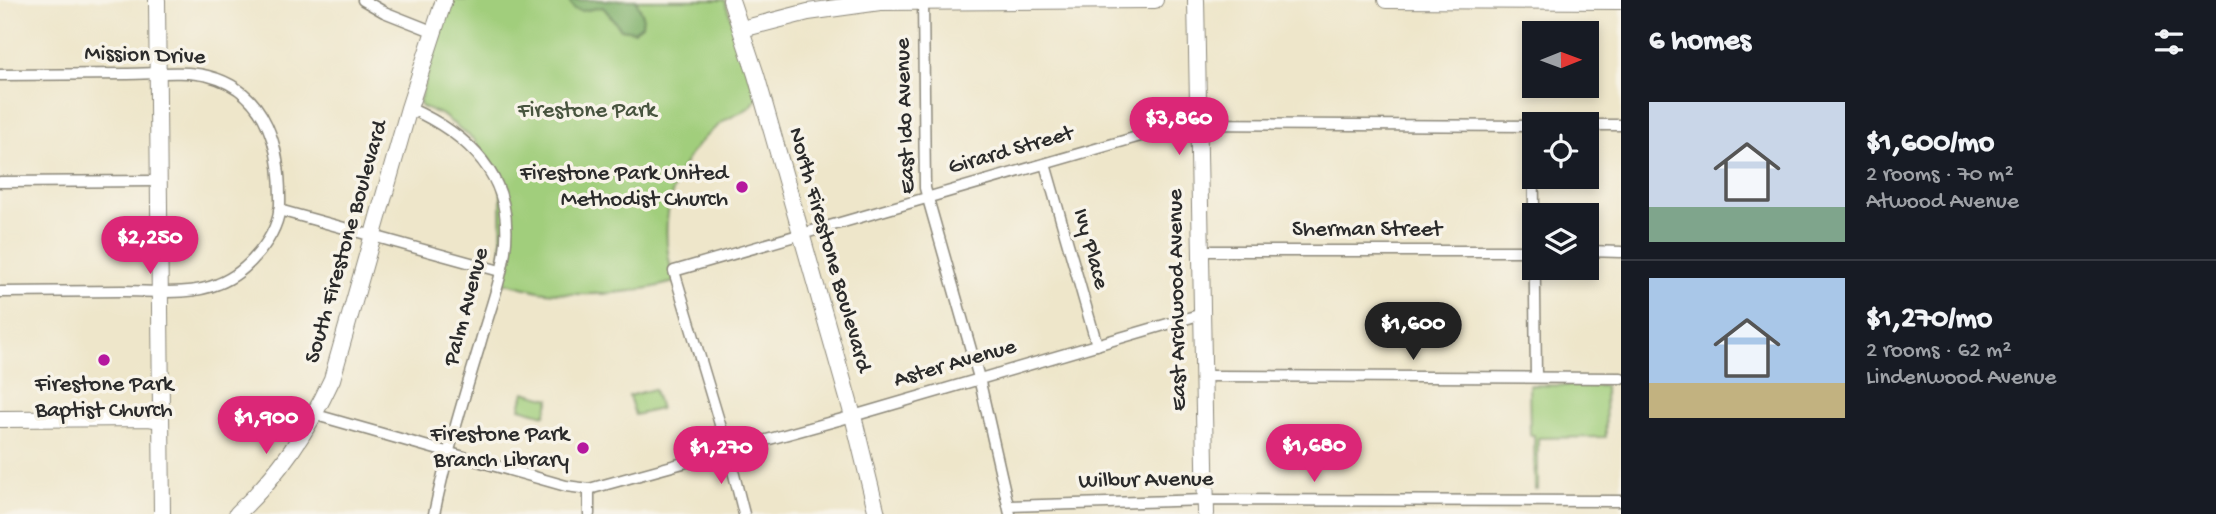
<!DOCTYPE html>
<html lang="en">
<head>
<meta charset="utf-8">
<style>
  body { margin:0; font-family:"Gochi Hand",sans-serif; background:#20242c; color:#f1f3f6; height:100vh; display:flex; flex-direction:column; font-size:26px; white-space:nowrap }
  * { box-sizing:border-box; margin:0 }
  p { font-size:23px; color:#9ea1a6 }
  .icon { flex:none; width:38px; height:38px; fill:none; stroke:currentColor; stroke-width:2; stroke-linecap:round; stroke-linejoin:round }
  .map { position:relative; flex:1; overflow:hidden }
  .sheet { display:flex; flex-direction:column; background:#171b24; width:595px }
  .sheet>* { flex:none }
  .needle { width:46px; rotate:89deg }
  .controls { position:absolute; left:1522px; top:21px; display:grid; gap:14px }
  .controls a { display:grid; place-items:center; width:77px; height:77px; border-radius:0px; background:#171b24; box-shadow:0 4px 10px #0003; font-size:35px }
  .price { position:absolute; translate:-50% -60px; padding:0 16px; border-radius:24px; background:#db2777; color:#fff; font-size:23px; line-height:46px; filter:drop-shadow(0 2px 4px #0008) }
  .price::after { content:''; position:absolute; left:50%; top:42px; width:21px; height:16px; margin-left:-10px; background:inherit; clip-path:polygon(0 0,100% 0,50% 100%) }
  .price.on { background:#222; color:#fff }
  ul { padding:0; list-style:none }
  li { display:flex; align-items:center; gap:21px; height:175px; padding:0 28px }
  li+li { border-top:2px solid #363941 }
  li span { display:grid; place-items:center; flex:none; width:196px; height:140px; border-radius:0px; color:#555 }
  li>.icon { margin-inline-start:auto }
  span .icon { width:84px; height:84px; fill:#fffc; stroke-width:1 }
  li b { font-size:30px }
  h2 { display:flex; justify-content:space-between; align-items:center; height:84px; padding:0 28px; font-size:30px }
  main { display:flex; flex:1; min-height:0 }
  .map>svg:first-child { display:block }
  .green { fill:#a1ce7b; stroke:#667c53; stroke-width:2 }
  .forest { fill:#80b16b; stroke:#566e4b; stroke-width:2 }
  .lines { fill:none; stroke-linecap:round; stroke-linejoin:round }
  .street-casing { stroke:#8c887a; stroke-width:13 }
  .secondary-casing { stroke:#8c887a; stroke-width:18 }
  .street { stroke:#fff; stroke-width:10 }
  .secondary { stroke:#fff; stroke-width:16 }
  .poi-dot { fill:#b5179e; stroke:#f7f3e8; stroke-width:2.5 }
  .labels { text-anchor:middle; dominant-baseline:central; stroke-width:7; stroke-linejoin:round; paint-order:stroke }
  .street-label { font-size:23px; fill:#2b2b2b; stroke:#f7f3e8 }
  .park-label { font-size:23px; fill:#48543f; stroke:#f7f3e8 }
  .poi-label { font-size:23px; fill:#2b2b2b; stroke:#f7f3e8; text-anchor:end }
</style>
</head>
<body>
<main>
<div class="map">
<svg width="1621" height="514" viewBox="0 0 1621 514">
  <rect width="100%" height="100%" fill="#f7f3e8"/>
  <filter id="ink" filterUnits="userSpaceOnUse"><feTurbulence type="fractalNoise" baseFrequency=".0143" numOctaves="2"/><feDisplacementMap in="SourceGraphic" scale="14" xChannelSelector="R" yChannelSelector="G"/><feConvolveMatrix kernelMatrix="1 2 1 2 8 2 1 2 1" color-interpolation-filters="sRGB"/></filter>
  <filter id="wash" filterUnits="userSpaceOnUse"><feTurbulence type="fractalNoise" baseFrequency=".00686" numOctaves="4" result="noise"/><feDisplacementMap in="SourceGraphic" scale="28" xChannelSelector="R" yChannelSelector="G"/><feGaussianBlur stdDeviation="1.57" result="paint"/><feColorMatrix in="noise" values="0 0 0 0 0 0 0 0 0 0 0 0 0 0 0 0 0 1.4 0 .05"/><feComposite in="paint" operator="in"/></filter>
  <g filter="url(#wash)">
    <rect width="100%" height="100%" fill="#eee6ca"/>
    <!-- green -->
    <g class="green">
      <path d="M450 0H725L757 97C752 111 734 114 723 122 671 159 655 223 675 282 632 294 589 297 545 292 530 290 516 285 502 282L501 183 489 160 473 139 442 115 422 107 419 102Z"/>
      <path d="M1529 385 1605 386 1606 437 1538 438V489H1535L1534 435H1530Z"/>
      <path d="M654 389 660 409 635 415 629 396Z"/>
      <path d="M524 392 550 399 545 415 520 408Z"/>
    </g>
    <!-- forest -->
    <path class="forest" d="M568 0H636L643 15 642 25 634 31 621 29 603 7 582 11 574 9Z"/>
  </g>
  <g filter="url(#ink)">
    <g class="lines">
      <!-- street casing -->
      <g class="street-casing">
        <g id="street">
          <path d="M363 0 384 12 432 31"/>
          <path d="M923 0 925 188 979 378 1010 514"/>
          <path d="M0 75C43 75 85 74 128 74 154 74 183 70 208 76 268 91 281 150 280 204 279 236 247 273 218 284 189 296 153 291 123 291 82 291 41 292 0 292"/>
          <path d="M409 108C470 135 515 178 505 251 502 279 488 315 480 344 463 400 446 456 434 514"/>
          <path d="M1587 125H1621"/>
          <path d="M1533 126 1536 377"/>
          <path d="M1045 164 1097 345"/>
          <path d="M0 182 158 181"/>
          <path d="M279 210 500 271"/>
          <path d="M1200 251H1535"/>
          <path d="M1587 251 1621 252"/>
          <path d="M1204 376 1621 378"/>
          <path d="M316 415 566 486 589 489 853 416 1202 314"/>
          <path d="M1009 506 1206 500 1621 501"/>
          <path d="M589 514V489"/>
          <path d="M744 514 728 451 674 271 1182 124 1535 126"/>
        </g>
      </g>
      <!-- secondary casing -->
      <g class="secondary-casing">
        <g id="secondary">
          <path d="M157 0 162 514"/>
          <path d="M731 0 756 75 853 416 877 514"/>
          <path d="M1196 0 1206 514"/>
          <path d="M1386 0 1621 1"/>
          <path d="M742 29 808 12 880 2 1155 0"/>
          <path d="M0 419 149 418 161 420"/>
          <path d="M237 514C279 474 308 431 332 379L409 108 444 0"/>
        </g>
      </g>
      <!-- street -->
      <use href="#street" class="street"/>
      <!-- secondary -->
      <use href="#secondary" class="secondary"/>
    </g>
  </g>
  <!-- markers -->
  <g class="poi-dot">
    <circle cx="742" cy="187" r="7"/>
    <circle cx="104" cy="360" r="7"/>
    <circle cx="583" cy="448" r="7"/>
  </g>
  <g class="labels">
    <!-- street labels -->
    <g class="street-label">
      <text transform="translate(145 56) rotate(2)">Mission Drive</text>
      <text transform="translate(906 116) rotate(-92)">East Ido Avenue</text>
      <text transform="translate(1011 151) rotate(-16)">Girard Street</text>
      <text x="1367" y="230">Sherman Street</text>
      <text transform="translate(347 242) rotate(-74)">South Firestone Boulevard</text>
      <text transform="translate(1090 249) rotate(74)">Ivy Place</text>
      <text transform="translate(829 250) rotate(74)">North Firestone Boulevard</text>
      <text transform="translate(1178 300) rotate(-91)">East Archwood Avenue</text>
      <text transform="translate(467 307) rotate(-75)">Palm Avenue</text>
      <text transform="translate(955 364) rotate(-16)">Aster Avenue</text>
      <text transform="translate(1146 481) rotate(-1)">Wilbur Avenue</text>
    </g>
    <!-- park labels -->
    <g class="park-label">
      <text x="587" y="111">Firestone Park</text>
    </g>
    <!-- poi labels -->
    <g class="poi-label">
      <text x="728" y="174">Firestone Park United<tspan x="728" dy="26">Methodist Church</tspan></text>
      <text x="104" y="385" text-anchor="middle">Firestone Park<tspan x="104" dy="26">Baptist Church</tspan></text>
      <text x="569" y="435">Firestone Park<tspan x="569" dy="26">Branch Library</tspan></text>
    </g>
  </g>
</svg>
<div class="controls">
<a><svg class="needle" viewBox="-14 -14 28 28"><path d="M0-13l5 13h-10z" fill="#e53935"/><path d="M0 13l5-13h-10z" fill="#9ea1a6"/></svg></a>
<a><svg class="icon" aria-label="locate" viewBox="0 0 24 24"><circle cx="12" cy="12" r="6"/><path d="M12 2v4M12 18v4M2 12h4M18 12h4"/></svg></a>
<a><svg class="icon" aria-label="layers" viewBox="0 0 24 24"><path d="M12 4l9 5-9 5-9-5zM3 14l9 5 9-5"/></svg></a>
</div>
<b class="price" style="left:1179px;top:157px">$3,860</b>
<b class="price" style="left:150px;top:276px">$2,250</b>
<b class="price on" style="left:1413px;top:362px">$1,600</b>
<b class="price" style="left:266px;top:456px">$1,900</b>
<b class="price" style="left:1314px;top:484px">$1,680</b>
<b class="price" style="left:721px;top:486px">$1,270</b>
</div>
<section class="sheet">
<h2>6 homes<svg class="icon" aria-label="filters" viewBox="0 0 24 24"><path d="M4 7h16M4 17h16"/><circle cx="9" cy="7" r="2"/><circle cx="15" cy="17" r="2"/></svg></h2>
<ul>
<li><span style="background:linear-gradient(#c9d6e8 75%,#7fa58c 0)"><svg class="icon" aria-label="home" viewBox="0 0 24 24"><path d="M3 11l9-7 9 7M6 9v11h12V9"/></svg></span><div><b>$1,600/mo</b><p>2 rooms · 70 m²</p><p>Atwood Avenue</p></div></li>
<li><span style="background:linear-gradient(#a9c7e8 75%,#c2b280 0)"><svg class="icon" aria-label="home" viewBox="0 0 24 24"><path d="M3 11l9-7 9 7M6 9v11h12V9"/></svg></span><div><b>$1,270/mo</b><p>2 rooms · 62 m²</p><p>Lindenwood Avenue</p></div></li>
</ul>
</section>
</main>
</body>
</html>
